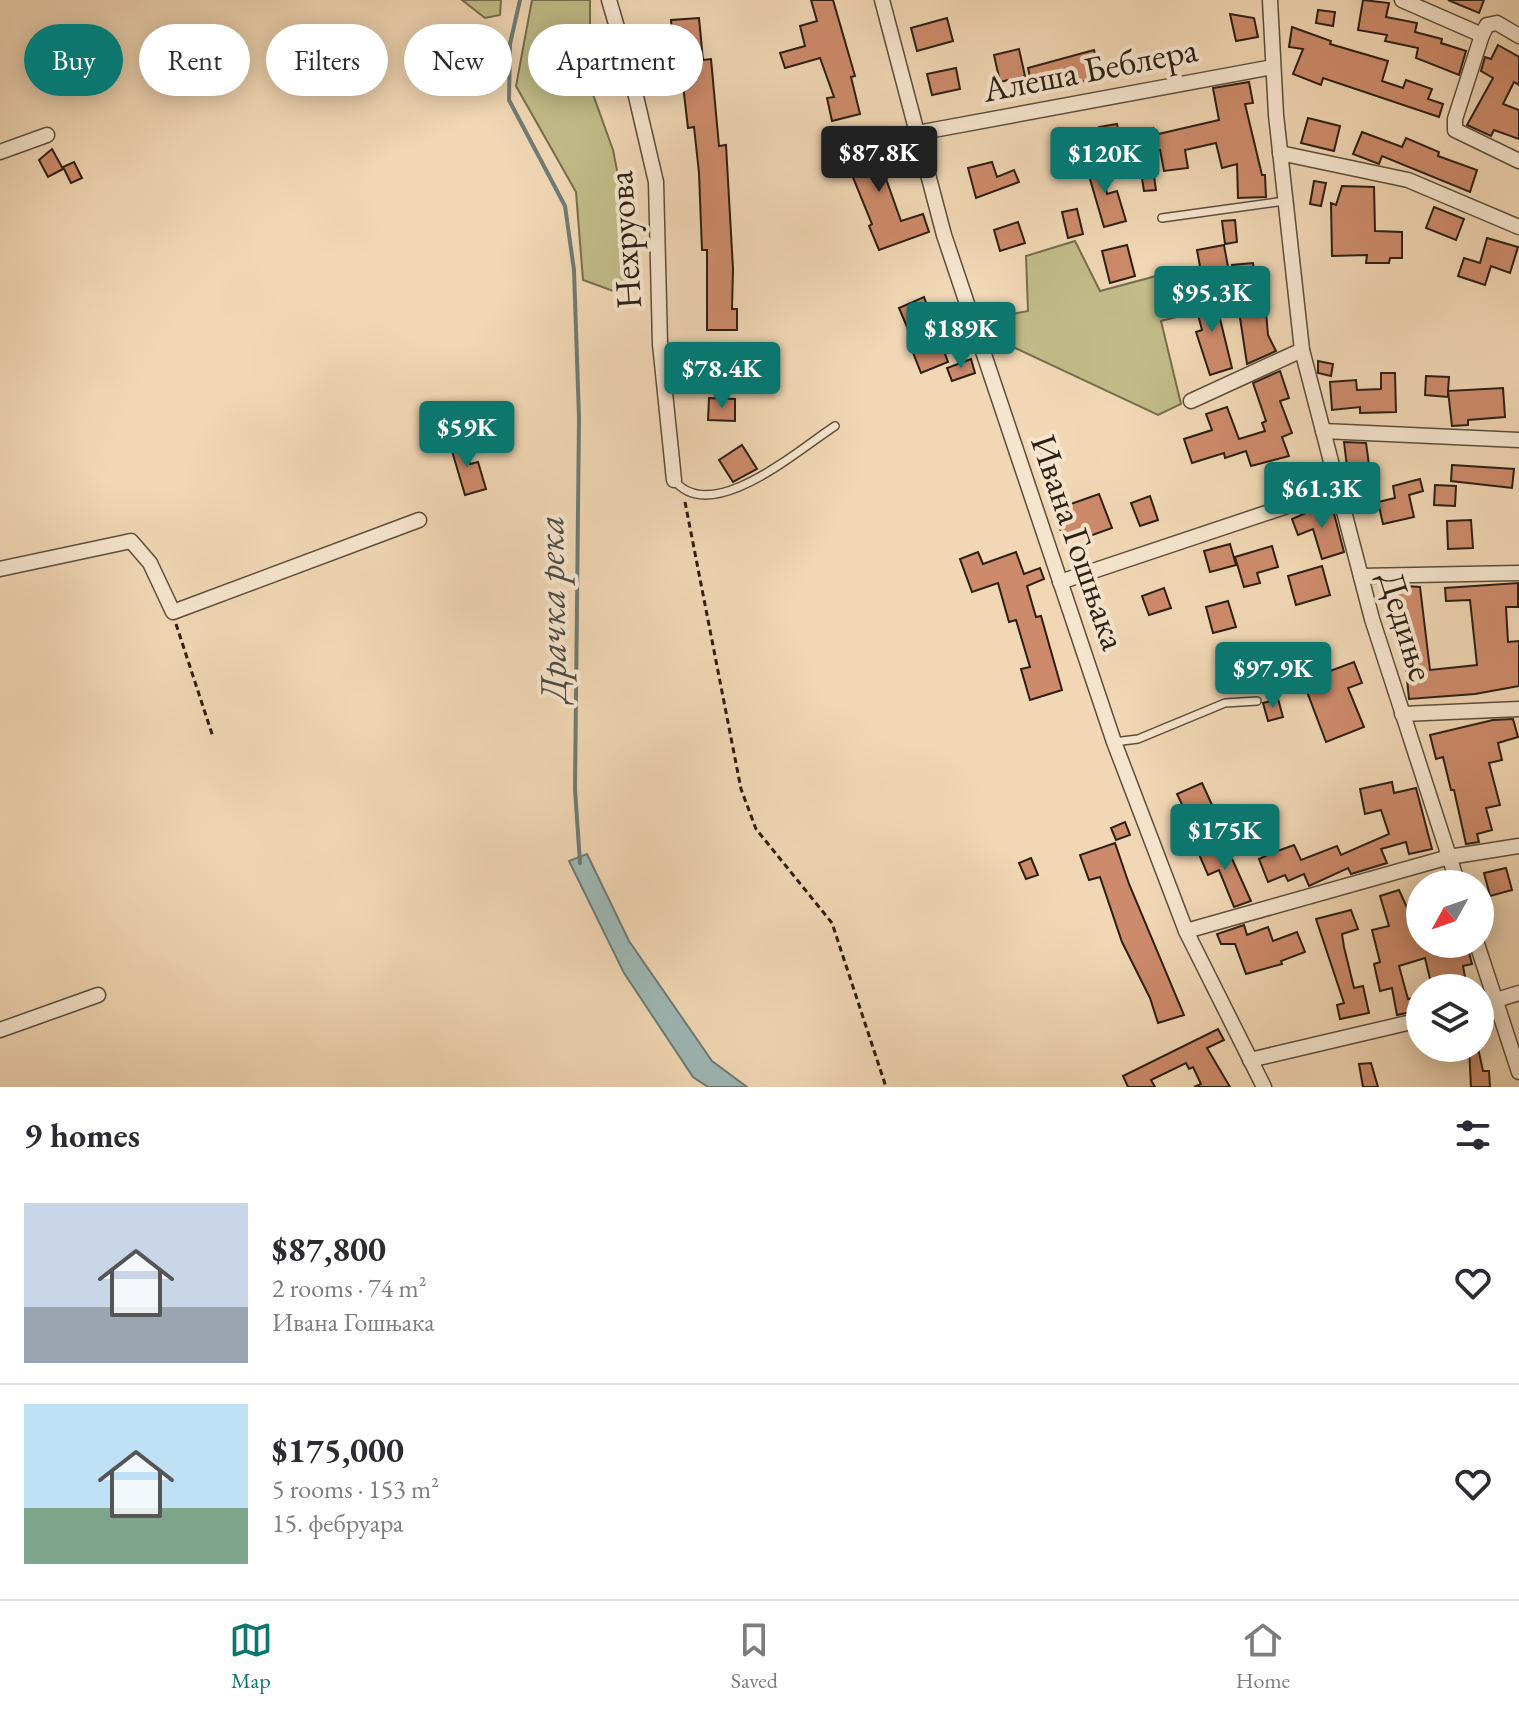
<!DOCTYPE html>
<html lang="en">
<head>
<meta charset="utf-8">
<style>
  body { margin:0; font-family:"EB Garamond",serif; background:#f2f2f3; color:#2b2b33; height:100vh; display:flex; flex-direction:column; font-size:30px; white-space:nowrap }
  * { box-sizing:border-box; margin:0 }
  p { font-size:26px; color:#7c7c81 }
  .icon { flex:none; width:44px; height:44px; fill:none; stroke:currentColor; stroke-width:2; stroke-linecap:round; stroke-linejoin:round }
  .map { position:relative; height:1087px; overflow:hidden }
  .drawer { display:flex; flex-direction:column; background:#fff; flex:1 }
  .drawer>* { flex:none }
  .banner { position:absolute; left:24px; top:24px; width:800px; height:72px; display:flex; gap:16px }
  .needle { width:52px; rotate:230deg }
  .tools { position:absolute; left:1406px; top:870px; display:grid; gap:16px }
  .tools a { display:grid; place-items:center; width:88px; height:88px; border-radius:50%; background:#fff; box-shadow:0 4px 20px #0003; font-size:40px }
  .price { position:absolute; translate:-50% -68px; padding:0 18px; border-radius:8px; background:#0f766e; color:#fff; font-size:26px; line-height:52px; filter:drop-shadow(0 2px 4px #0008) }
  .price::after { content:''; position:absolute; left:50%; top:48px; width:24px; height:18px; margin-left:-12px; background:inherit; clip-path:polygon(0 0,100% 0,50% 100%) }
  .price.current { background:#222; color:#fff }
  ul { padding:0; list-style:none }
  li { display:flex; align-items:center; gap:24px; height:200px; padding:0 24px }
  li+li { border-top:2px solid #e1e1e2 }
  li span { display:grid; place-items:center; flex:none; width:224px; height:160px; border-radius:0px; color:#555 }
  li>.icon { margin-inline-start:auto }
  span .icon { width:96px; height:96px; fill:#fffc; stroke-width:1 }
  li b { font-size:34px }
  h2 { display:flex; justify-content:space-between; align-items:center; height:96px; padding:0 24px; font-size:34px }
  .pill { padding:0 28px; border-radius:36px; background:#fff; box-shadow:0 4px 20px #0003; font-size:28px; line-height:72px }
  .pill.current { background:#0f766e; color:#fff }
  .dock { display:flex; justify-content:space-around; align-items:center; height:112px; border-top:2px solid #e1e1e2; background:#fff; font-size:22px; color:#7c7c81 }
  .dock a { display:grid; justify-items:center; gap:4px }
  .dock .current { color:#0f766e }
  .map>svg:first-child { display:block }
  .green { fill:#c1bc88; stroke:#766e4e; stroke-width:2 }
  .water { fill:#9db8b6; stroke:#6f7b75; stroke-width:2 }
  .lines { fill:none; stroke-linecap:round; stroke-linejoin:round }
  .stream { stroke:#6f7b75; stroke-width:4 }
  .building { fill:#ce8b6b; stroke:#2b1f14; stroke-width:2 }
  .lane-casing { stroke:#5c4d3c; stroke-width:10 }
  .street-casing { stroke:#5c4d3c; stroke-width:17 }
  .path { stroke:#2b1f14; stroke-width:3; stroke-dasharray:6 4; stroke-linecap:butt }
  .lane { stroke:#f6e5ce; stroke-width:7 }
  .street { stroke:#f6e5ce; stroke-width:14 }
  .labels { text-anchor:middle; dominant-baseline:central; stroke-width:8; stroke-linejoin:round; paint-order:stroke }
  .street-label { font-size:36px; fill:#2b1f14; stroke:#f6e5ce }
  .water-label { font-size:38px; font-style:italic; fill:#4d4d45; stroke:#f6e5ce }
</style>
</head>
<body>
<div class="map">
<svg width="1519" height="1087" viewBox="0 0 1519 1087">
  <rect width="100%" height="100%" fill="#f1d7b4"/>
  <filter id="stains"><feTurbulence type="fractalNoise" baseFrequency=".0025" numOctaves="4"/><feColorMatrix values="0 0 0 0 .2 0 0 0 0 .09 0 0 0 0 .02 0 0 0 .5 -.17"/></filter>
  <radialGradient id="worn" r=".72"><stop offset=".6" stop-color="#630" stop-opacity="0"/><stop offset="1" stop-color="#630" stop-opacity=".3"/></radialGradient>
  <!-- green -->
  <g class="green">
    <path d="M462 0H501L500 15 485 18Z"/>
    <path d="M532 0H590V86L613 150 627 221 629 283 619 293 583 280 576 192 516 86Z"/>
    <path d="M1075 241 1100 291 1175 271 1188 314 1161 321 1181 404 1158 415 1011 346 1002 316 1028 311 1026 256Z"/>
  </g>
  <!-- water -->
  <path class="water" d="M587 854 629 941 712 1061 747 1087H708L693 1077 624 973 569 861Z"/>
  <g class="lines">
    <!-- stream -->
    <path class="stream" d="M520 0 510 44 509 100 565 206 574 270 579 418 575 789 580 863"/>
  </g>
  <!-- building -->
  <g class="building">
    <path d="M811 0H833L855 76 851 77 860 114 832 121 827 98 834 97 820 58 785 68 780 53 805 46 800 26 817 21Z"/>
    <path d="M1363 0 1389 3 1386 17 1417 23 1415 32 1442 39 1441 43 1466 51 1459 75 1416 58 1418 48 1385 41 1387 35 1358 30Z"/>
    <path d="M1448 0H1484L1479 13Z"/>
    <path d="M1318 10 1335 12 1333 26 1316 23Z"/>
    <path d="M1230 14 1254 18 1258 37 1236 41Z"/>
    <path d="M699 18 703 60 711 59 719 146 726 145 733 269 732 309H737V330H707V250H702L699 173 694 127 688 128 678 42H673L671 20Z"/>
    <path d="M947 18 953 41 917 51 911 28Z"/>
    <path d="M1292 27 1331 41 1330 44 1388 61 1382 81 1403 88 1406 80 1432 89 1428 99 1443 104 1439 117 1323 78 1321 85 1293 74 1303 49 1289 47Z"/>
    <path d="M1498 45 1519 57V85L1514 82 1503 104 1519 110V139L1494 130 1491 136 1467 125 1493 78 1481 71 1485 57 1491 59Z"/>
    <path d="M1019 49 1025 76 1000 82 994 55Z"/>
    <path d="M1094 50 1101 78 1033 91 1028 68Z"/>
    <path d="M956 68 960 89 932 95 927 74Z"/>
    <path d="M1249 82 1253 103 1245 104 1262 175H1265L1266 197 1238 198 1237 164 1222 168 1216 143 1185 150 1188 168 1164 171 1160 150 1129 155 1128 149 1104 153 1099 127 1117 124 1119 134 1153 128 1154 135 1219 120 1213 88Z"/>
    <path d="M1308 118 1340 126 1334 151 1301 143Z"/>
    <path d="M869 131 901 221 923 214 929 232 879 250 869 226 872 224 839 143Z"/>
    <path d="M1362 132 1402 147 1406 138 1439 152 1438 156 1477 170 1470 192 1382 156 1379 164 1353 154Z"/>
    <path d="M52 149 63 169 48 177 39 160Z"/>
    <path d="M1102 159 1107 194 1117 191 1126 221 1104 227 1085 162Z"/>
    <path d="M74 162 82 178 71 183 63 167Z"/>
    <path d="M992 162 997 177 1014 170 1019 182 976 198 968 168Z"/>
    <path d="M1154 176 1156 190 1144 191 1142 178Z"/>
    <path d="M1314 181 1326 183 1321 206 1310 204Z"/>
    <path d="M1342 186 1374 187 1375 231 1402 232V258H1390L1389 263H1366L1367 255 1332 256 1331 203 1336 205Z"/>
    <path d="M1434 207 1464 219 1456 240 1426 228Z"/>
    <path d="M1077 209 1083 234 1068 238 1062 212Z"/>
    <path d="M1235 220 1237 242 1225 244 1222 221Z"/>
    <path d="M1018 222 1025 243 1000 251 994 230Z"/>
    <path d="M1487 238 1518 247 1510 273 1491 266 1485 285 1458 276 1464 258 1480 263Z"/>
    <path d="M1127 245 1135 276 1110 283 1102 251Z"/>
    <path d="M1224 245 1228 267 1201 272 1197 250Z"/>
    <path d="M1253 263 1257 291 1264 290 1268 335 1276 351 1247 364 1232 265Z"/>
    <path d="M1213 290 1232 368 1210 375 1196 332 1202 330 1193 295Z"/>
    <path d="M924 297 948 362 921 373 912 350 916 348 899 308Z"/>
    <path d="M971 359 975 373 952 381 947 368Z"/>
    <path d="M1318 361 1333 364 1331 376 1318 373Z"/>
    <path d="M1280 371 1289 398 1280 401 1292 433 1282 437 1289 456 1251 466 1246 451 1225 458 1224 453 1192 463 1184 439 1212 430 1206 414 1227 407 1239 439 1265 431 1262 423 1266 421 1253 383Z"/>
    <path d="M1381 373H1395L1396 412 1360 413V407L1332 410 1330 382 1356 380 1357 390 1381 389Z"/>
    <path d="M1426 376 1449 377 1448 391 1503 388 1505 417 1468 420V425L1452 426 1448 391V397L1425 395Z"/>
    <path d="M709 398 735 399V421L708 420Z"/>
    <path d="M462 437 470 464 478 462 486 489 465 495 449 441Z"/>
    <path d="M1344 442 1366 443 1370 472 1348 475Z"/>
    <path d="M742 445 757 469 733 482 719 460Z"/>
    <path d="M1314 464 1320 484 1294 493 1287 472Z"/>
    <path d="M1452 465 1514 469 1512 488 1451 481Z"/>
    <path d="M1420 479 1423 491 1409 495 1414 517 1383 524 1378 502 1395 498 1393 486Z"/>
    <path d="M1435 485 1456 486 1455 506 1434 505Z"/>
    <path d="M1099 494 1112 528 1087 537 1085 532 1064 540 1051 503 1064 498 1068 505Z"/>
    <path d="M1150 496 1158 520 1140 526 1131 503Z"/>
    <path d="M1331 502 1344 552 1322 559 1313 529 1298 535 1292 519Z"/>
    <path d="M1471 520 1473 548 1448 549 1447 521Z"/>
    <path d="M1230 544 1236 565 1210 572 1204 551Z"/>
    <path d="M1272 546 1278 567 1257 573 1260 583 1244 587 1235 557Z"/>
    <path d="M978 552 983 564 1016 552 1024 574 1040 568 1044 579 1027 586 1036 617 1041 616 1062 690 1030 700 1021 669 1030 667 1016 620 1009 622 998 583 972 592 960 559Z"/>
    <path d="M1322 566 1330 595 1296 605 1288 576Z"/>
    <path d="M1518 583V607H1506L1508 642 1519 641V686L1475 694 1409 699 1403 639H1399L1392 585 1420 587 1430 670 1477 665 1470 600 1446 601 1445 588Z"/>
    <path d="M1164 588 1171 608 1149 615 1142 596Z"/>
    <path d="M1228 601 1236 627 1213 633 1206 607Z"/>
    <path d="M1354 662 1362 683 1348 688 1364 727 1326 742 1303 681Z"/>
    <path d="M1278 699 1283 717 1268 721 1263 703Z"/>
    <path d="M1513 719 1518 737 1498 743 1502 760 1489 763 1500 805 1486 808 1492 830 1477 834 1479 842 1466 844 1454 790H1451L1443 757 1436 759 1430 735 1493 720Z"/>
    <path d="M1392 782 1394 793 1416 788 1432 849 1409 854 1406 842 1381 849 1387 863 1351 874 1348 868 1309 886 1304 874 1288 881 1285 875 1268 882 1259 859 1272 853 1294 845 1301 860 1337 846 1341 855 1389 834 1381 810 1365 814 1360 789Z"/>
    <path d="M1202 783 1213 807 1188 817 1177 794Z"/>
    <path d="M1125 822 1130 835 1116 840 1111 828Z"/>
    <path d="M1224 841 1251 901 1234 907 1219 870 1208 875 1198 852Z"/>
    <path d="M1115 843 1129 884 1184 1015 1158 1023 1150 998 1122 942 1100 877 1089 880 1080 855Z"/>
    <path d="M1031 858 1038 875 1026 879 1019 863Z"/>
    <path d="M1506 868 1512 890 1490 896 1484 873Z"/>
    <path d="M1399 890 1420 936V944H1443L1446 953 1468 949 1472 964 1463 966 1467 988H1437L1436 982 1431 983 1425 958 1399 966 1408 999 1414 998 1416 1011 1397 1015 1392 988 1380 991 1374 964 1380 962 1372 930 1389 926 1380 896Z"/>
    <path d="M1351 910 1358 929 1342 934 1344 947 1354 988 1363 986 1369 1013 1340 1019 1337 1005 1344 1003 1316 919Z"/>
    <path d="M1244 925 1247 935 1268 927 1273 941 1297 932 1305 952 1281 961 1282 964 1246 974 1235 944H1221L1217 934Z"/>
    <path d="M1218 1029 1224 1040 1207 1048 1230 1087H1194L1201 1084 1193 1067 1189 1069 1186 1063 1151 1080 1155 1087H1128L1123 1076Z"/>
    <path d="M1469 1048H1478L1483 1071H1489L1490 1087H1471Z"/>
    <path d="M1371 1063 1378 1087H1363L1359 1064Z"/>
  </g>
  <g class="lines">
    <!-- lane casing -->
    <g class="lane-casing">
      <g id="lane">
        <path d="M1162 218 1285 201"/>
        <path d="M674 480C711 527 798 450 835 426"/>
        <path d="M1114 742 1138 739 1225 703 1257 701"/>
      </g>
    </g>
    <!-- street casing -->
    <g class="street-casing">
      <g id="street">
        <path d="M609 0 631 75 656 182 660 344 674 480"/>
        <path d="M882 0 944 235 1114 742 1186 931 1264 1087"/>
        <path d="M1270 0 1276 115 1302 350 1372 619 1458 884"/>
        <path d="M1402 0 1482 35 1455 119V130L1519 161"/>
        <path d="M1482 35 1487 25 1497 23 1519 36"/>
        <path d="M917 133 1273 67"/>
        <path d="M0 152 47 135"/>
        <path d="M1280 153 1408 180 1519 227"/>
        <path d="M1191 401 1302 350"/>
        <path d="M1323 431 1519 440"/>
        <path d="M0 569 131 541 150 563 173 612 419 520"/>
        <path d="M1361 576 1519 573"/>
        <path d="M1060 582 1338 489"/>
        <path d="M1402 714 1519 709"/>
        <path d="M1186 931 1449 857 1519 846"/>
        <path d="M1477 944 1519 1072"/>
        <path d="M1480 1005 1519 993"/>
        <path d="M0 1030 98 995"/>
        <path d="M1250 1060 1420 1020"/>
      </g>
    </g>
    <!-- path -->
    <g class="path">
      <path d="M685 502 741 789 756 829 832 923 886 1087"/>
      <path d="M176 624 213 737"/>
    </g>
    <!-- lane -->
    <use href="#lane" class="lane"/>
    <!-- street -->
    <use href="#street" class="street"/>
  </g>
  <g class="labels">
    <!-- street labels -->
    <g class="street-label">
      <text transform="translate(1090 69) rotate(-11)">Алеша Беблера</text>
      <text transform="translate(624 240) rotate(-94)">Нехруова</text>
      <text transform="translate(1079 542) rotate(71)">Ивана Гошњака</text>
      <text transform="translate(1407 626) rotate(73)">Дедиње</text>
    </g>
    <!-- water labels -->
    <g class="water-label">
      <text transform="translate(551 609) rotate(-91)">Драчка река</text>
    </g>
  </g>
  <rect width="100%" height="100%" filter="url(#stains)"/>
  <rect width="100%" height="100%" fill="url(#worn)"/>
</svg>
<div class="tools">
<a><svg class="needle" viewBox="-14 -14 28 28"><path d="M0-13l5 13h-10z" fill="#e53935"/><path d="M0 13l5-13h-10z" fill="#7c7c81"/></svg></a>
<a><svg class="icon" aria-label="layers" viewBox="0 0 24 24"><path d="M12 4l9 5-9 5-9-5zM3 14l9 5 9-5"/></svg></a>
</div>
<b class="price current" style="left:879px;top:194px">$87.8K</b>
<b class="price" style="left:1105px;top:195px">$120K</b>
<b class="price" style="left:1212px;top:334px">$95.3K</b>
<b class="price" style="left:961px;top:370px">$189K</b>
<b class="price" style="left:722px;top:410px">$78.4K</b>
<b class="price" style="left:467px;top:469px">$59K</b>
<b class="price" style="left:1322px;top:530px">$61.3K</b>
<b class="price" style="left:1273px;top:710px">$97.9K</b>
<b class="price" style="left:1225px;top:872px">$175K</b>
<div class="banner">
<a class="pill current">Buy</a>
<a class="pill">Rent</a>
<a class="pill">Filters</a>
<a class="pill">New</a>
<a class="pill">Apartment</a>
</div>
</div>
<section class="drawer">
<h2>9 homes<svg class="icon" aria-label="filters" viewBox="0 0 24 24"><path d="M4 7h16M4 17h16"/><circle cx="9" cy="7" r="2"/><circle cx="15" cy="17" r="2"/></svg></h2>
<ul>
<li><span style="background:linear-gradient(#c9d6e8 65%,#9aa5b1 0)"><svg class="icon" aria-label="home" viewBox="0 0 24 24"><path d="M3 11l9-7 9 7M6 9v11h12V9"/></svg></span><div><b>$87,800</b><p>2 rooms · 74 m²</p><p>Ивана Гошњака</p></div><svg class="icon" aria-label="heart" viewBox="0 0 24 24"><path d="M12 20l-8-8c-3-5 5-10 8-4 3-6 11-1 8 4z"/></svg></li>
<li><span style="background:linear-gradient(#bfe0f5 65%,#7fa58c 0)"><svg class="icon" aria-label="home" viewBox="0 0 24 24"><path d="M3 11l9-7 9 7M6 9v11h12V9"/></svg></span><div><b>$175,000</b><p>5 rooms · 153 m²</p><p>15. фебруара</p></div><svg class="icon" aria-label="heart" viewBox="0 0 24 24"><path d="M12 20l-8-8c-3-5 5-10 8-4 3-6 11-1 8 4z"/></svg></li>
</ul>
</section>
<nav class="dock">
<a class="current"><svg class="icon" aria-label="map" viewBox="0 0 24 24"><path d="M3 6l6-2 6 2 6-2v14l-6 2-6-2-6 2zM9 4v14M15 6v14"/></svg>Map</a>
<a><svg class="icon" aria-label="saved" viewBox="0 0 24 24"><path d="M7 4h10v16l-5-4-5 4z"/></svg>Saved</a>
<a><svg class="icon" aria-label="home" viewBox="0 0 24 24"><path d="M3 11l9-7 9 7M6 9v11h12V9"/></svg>Home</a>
</nav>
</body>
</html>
